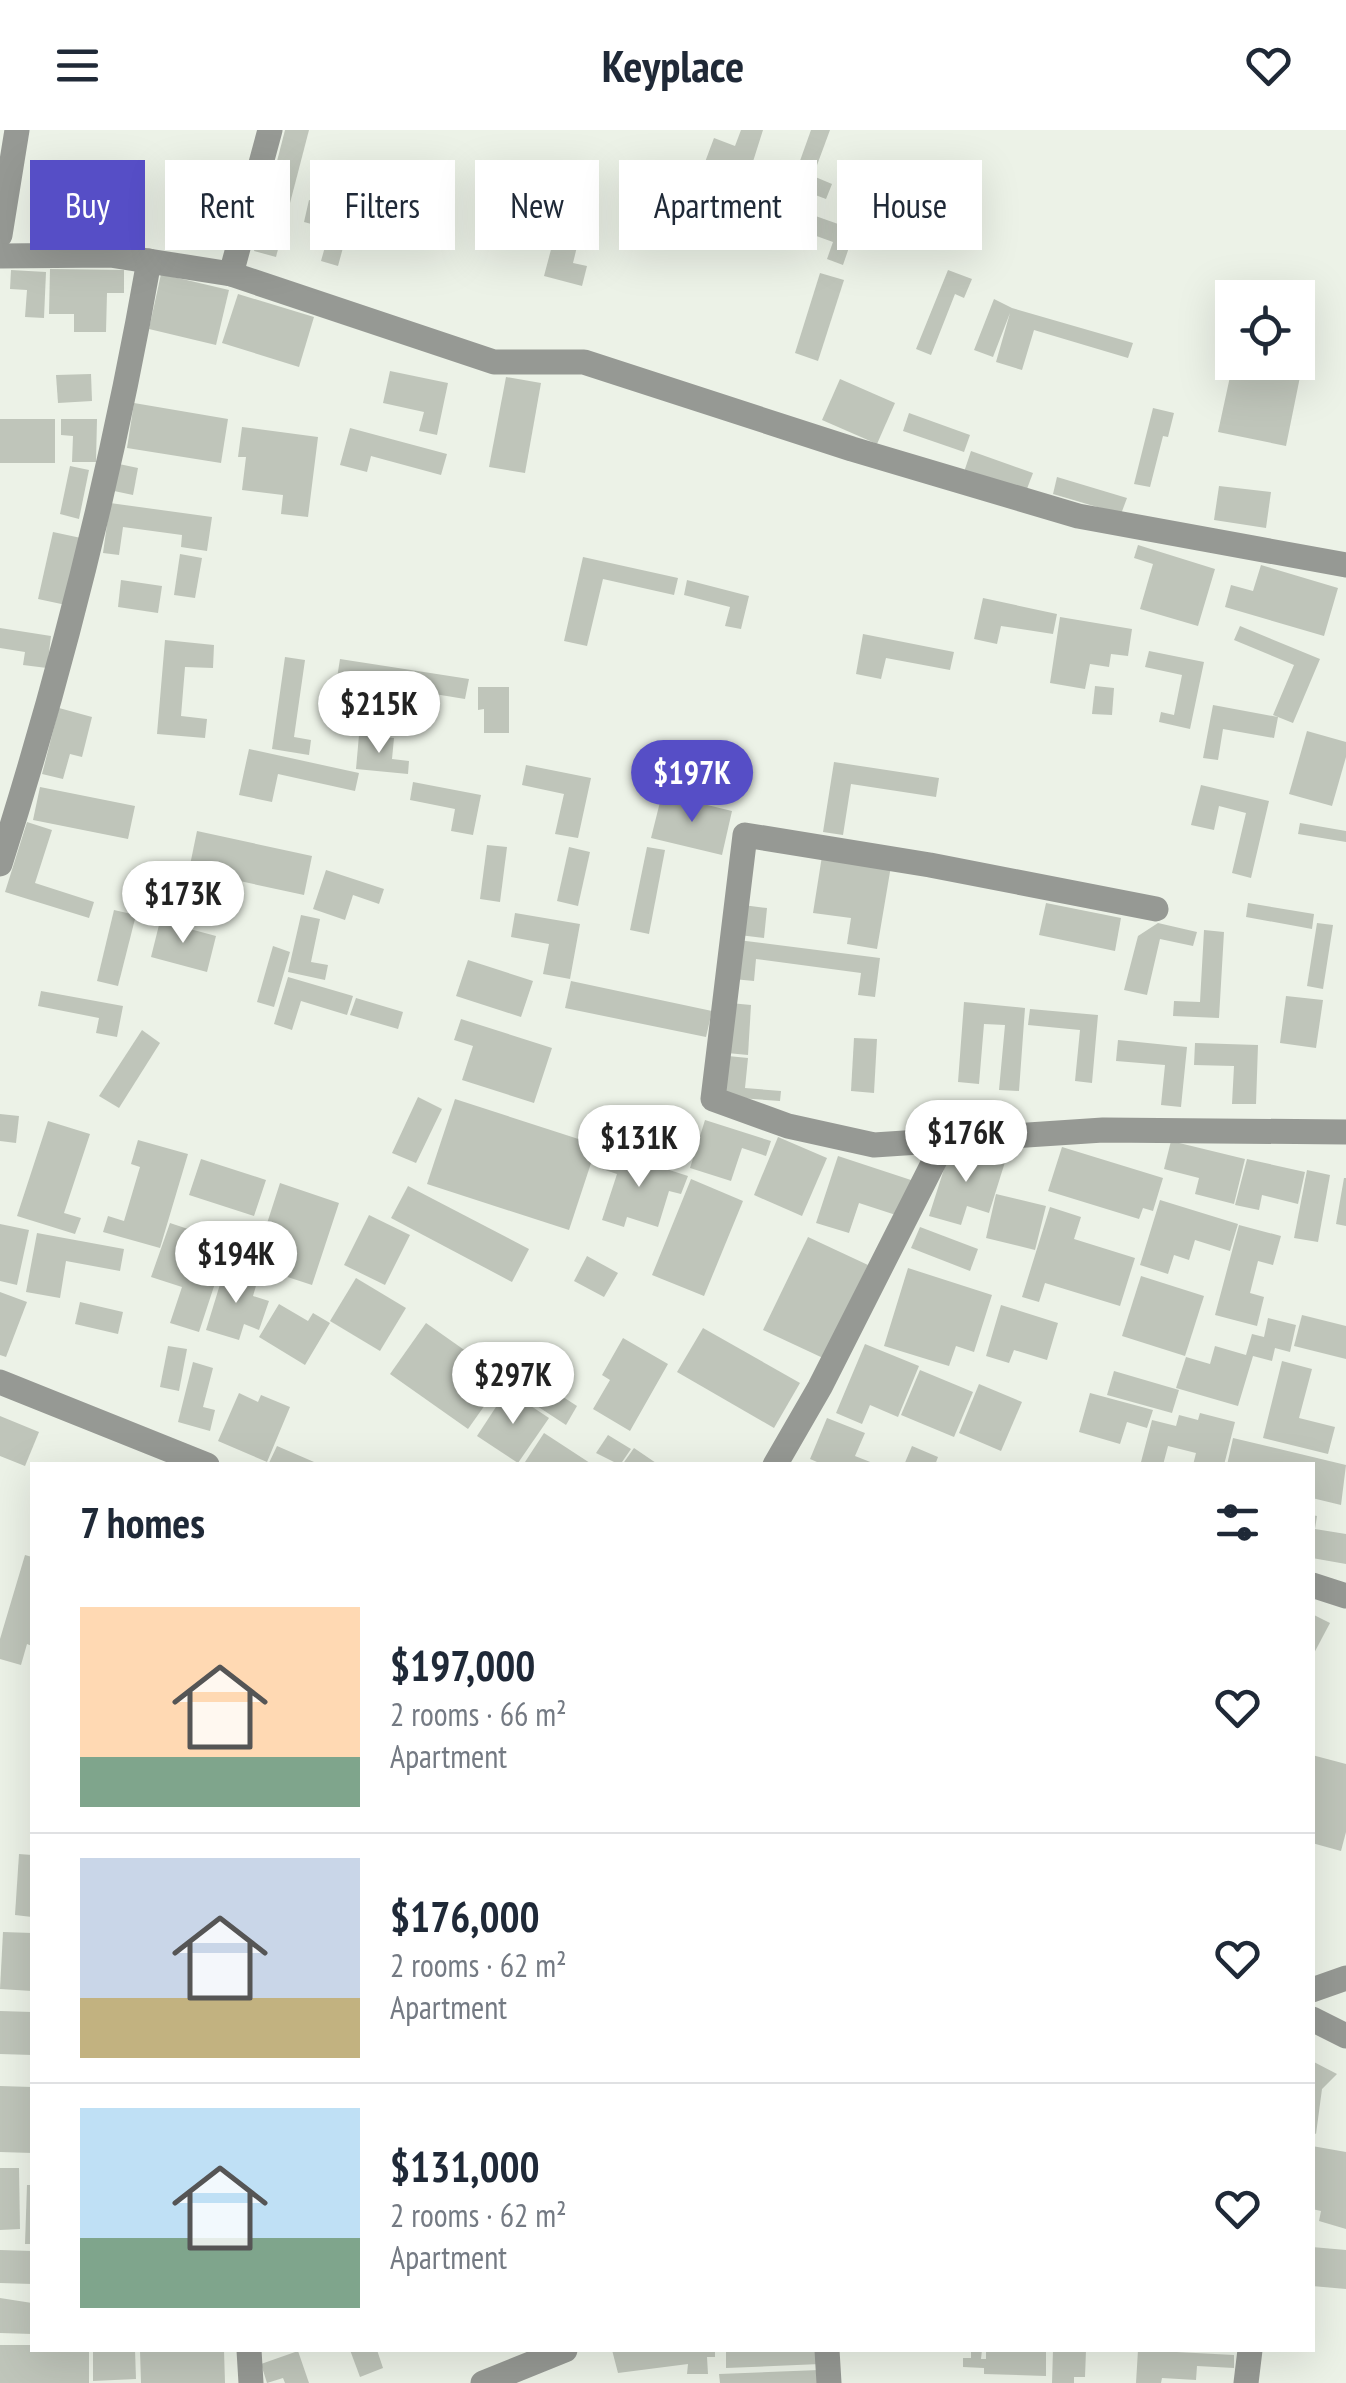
<!DOCTYPE html>
<html lang="en">
<head>
<meta charset="utf-8">
<style>
  body { margin:0; font-family:"PT Sans Narrow",sans-serif; background:#f2f2f3; color:#1f2937; height:100vh; display:flex; flex-direction:column; font-size:38px; white-space:nowrap }
  * { box-sizing:border-box; margin:0 }
  p { font-size:32px; color:#747a83 }
  .icon { flex:none; width:55px; height:55px; fill:none; stroke:currentColor; stroke-width:2; stroke-linecap:round; stroke-linejoin:round }
  .map { position:relative; flex:1; overflow:hidden }
  .panel { position:absolute; left:30px; top:1332px; width:1285px; height:890px; display:flex; flex-direction:column; background:#fff; border-radius:0px; box-shadow:0 10px 40px #0002 }
  .panel>* { flex:none }
  .banner { position:absolute; left:30px; top:30px; width:1288px; height:90px; display:flex; gap:20px }
  .fabs { position:absolute; left:1215px; top:150px; display:grid; gap:20px }
  .fabs a { display:grid; place-items:center; width:100px; height:100px; border-radius:0px; background:#fff; box-shadow:0 10px 40px #0002; font-size:50px }
  .price { position:absolute; translate:-50% -85px; padding:0 22px; border-radius:35px; background:#fff; color:#222; font-size:32px; line-height:65px; filter:drop-shadow(0 2px 5px #0008) }
  .price::after { content:''; position:absolute; left:50%; top:60px; width:30px; height:22px; margin-left:-15px; background:inherit; clip-path:polygon(0 0,100% 0,50% 100%) }
  .price.active { background:#564ec6; color:#fff }
  ul { padding:0; list-style:none }
  li { display:flex; align-items:center; gap:30px; height:250px; padding:0 50px }
  li+li { border-top:2px solid #e0e1e3 }
  li span { display:grid; place-items:center; flex:none; width:280px; height:200px; border-radius:0px; color:#555 }
  li>.icon { margin-inline-start:auto }
  span .icon { width:120px; height:120px; fill:#fffc; stroke-width:1 }
  li b { font-size:42px }
  h2 { display:flex; justify-content:space-between; align-items:center; height:120px; padding:0 50px; font-size:42px }
  .tag { padding:0 35px; border-radius:0px; background:#fff; box-shadow:0 10px 40px #0002; font-size:35px; line-height:90px }
  .tag.active { background:#564ec6; color:#fff }
  header { display:flex; justify-content:space-between; align-items:center; height:130px; padding:0 50px; background:#fff; font-size:45px; font-weight:600 }
  .map>svg:first-child { display:block }
  .building { fill:#bfc5ba }
  .lines { fill:none; stroke-linecap:round; stroke-linejoin:round }
  .minor { stroke:#969994; stroke-width:25 }
</style>
</head>
<body>
<header><svg class="icon" aria-label="menu" viewBox="0 0 24 24"><path d="M4 6h16M4 12h16M4 18h16"/></svg>Keyplace<svg class="icon" aria-label="heart" viewBox="0 0 24 24"><path d="M12 20l-8-8c-3-5 5-10 8-4 3-6 11-1 8 4z"/></svg></header>
<div class="map">
<svg width="1346" height="2253" viewBox="0 0 1346 2253">
  <rect width="100%" height="100%" fill="#ecf2e7"/>
  <!-- building -->
  <g class="building">
    <path d="M285 0H309L276 127 254 121Z"/>
    <path d="M741 0H763L750 41 728 33 712 75 692 67 714 8 735 16Z"/>
    <path d="M811 0H830L813 46 832 54 826 69 791 56Z"/>
    <path d="M725 54 855 100 843 135 827 129 833 112 719 71Z"/>
    <path d="M901 58 962 85 954 103 893 76Z"/>
    <path d="M309 70 353 81 338 136 321 131 330 99 304 92Z"/>
    <path d="M562 78 585 84 573 133 587 136 582 156 544 146Z"/>
    <path d="M50 139 124 140V163H107L106 202H74V184H49Z"/>
    <path d="M11 140 46 142 44 188 25 187 27 160 10 159Z"/>
    <path d="M948 140 972 149 964 168 955 164 931 225 916 219Z"/>
    <path d="M820 143 844 150 818 231 795 223Z"/>
    <path d="M161 144 229 160 216 215 149 199Z"/>
    <path d="M238 164 314 187 299 237 222 213Z"/>
    <path d="M994 169 1012 178 1133 213 1128 228 1034 200 1022 240 996 232 1010 183 993 227 974 220Z"/>
    <path d="M1227 217 1232 218V232H1303L1286 316 1218 302 1231 242 1222 240Z"/>
    <path d="M390 241 448 253 437 305 419 301 424 282 383 273Z"/>
    <path d="M91 244 92 271 58 273 56 245Z"/>
    <path d="M506 247 541 253 525 343 489 337Z"/>
    <path d="M840 249 895 273 877 314 822 290Z"/>
    <path d="M134 273 228 289 221 333 127 318Z"/>
    <path d="M1153 278 1174 283 1168 307 1163 306 1150 357 1134 354Z"/>
    <path d="M909 283 970 305 964 322 903 301Z"/>
    <rect x="0" y="289" width="55" height="44"/>
    <path d="M61 289H97L96 332H72L73 306 61 305Z"/>
    <path d="M242 297 318 307 308 387 281 384 283 365 242 360 246 327H238Z"/>
    <path d="M350 298 447 324 441 345 371 326 367 342 340 335Z"/>
    <path d="M971 321 1033 343 1025 364 964 342Z"/>
    <path d="M119 334 138 338 133 365 114 361Z"/>
    <path d="M70 336 89 340 79 389 60 384Z"/>
    <path d="M1057 347 1127 368 1121 384 1053 364Z"/>
    <path d="M1219 356 1271 362 1266 398 1214 390Z"/>
    <path d="M110 373 212 387 207 421 181 417 182 405 123 397 119 425 103 423Z"/>
    <path d="M53 402 81 408 66 475 38 469Z"/>
    <path d="M1138 415 1215 439 1198 496 1140 479 1153 434 1134 428Z"/>
    <path d="M180 424 202 428 195 468 174 465Z"/>
    <path d="M583 427 678 448 674 465 603 449 587 516 564 511Z"/>
    <path d="M1261 435 1338 458 1324 506 1225 477 1231 455 1253 461Z"/>
    <path d="M121 450 162 456 158 483 118 477Z"/>
    <path d="M687 450 749 466 741 499 725 496 730 477 684 465Z"/>
    <path d="M983 468 1057 484 1053 504 1001 496 997 514 974 509Z"/>
    <path d="M1060 487 1132 499 1128 526 1111 524 1109 537 1090 534 1085 559 1050 553Z"/>
    <path d="M1240 496 1320 529 1293 593 1273 585 1294 535 1234 510Z"/>
    <path d="M0 498 51 506 47 538 23 535 25 522 0 518Z"/>
    <path d="M863 504 954 522 950 540 886 528 881 549 856 544Z"/>
    <path d="M165 510 214 515 213 538 185 537 181 586 207 589 205 608 157 604Z"/>
    <path d="M1149 521 1204 532 1190 599 1159 592 1161 582 1174 585 1182 545 1145 537Z"/>
    <path d="M285 527 305 530 294 607 311 610 309 625 272 619Z"/>
    <path d="M340 529 469 549 465 569 337 548Z"/>
    <path d="M1095 556 1114 558 1112 585 1092 584Z"/>
    <path d="M478 557H509V603H484V579L478 580Z"/>
    <path d="M380 559 438 566 436 584 395 579 392 606 374 603Z"/>
    <path d="M1213 575 1278 587 1274 608 1223 599 1218 630 1203 628Z"/>
    <path d="M59 578 92 587 82 627 70 624 63 649 42 644Z"/>
    <path d="M1307 601 1346 612V627L1332 676 1289 664Z"/>
    <path d="M359 605 394 608 392 629 409 631 408 644 356 639Z"/>
    <path d="M249 619 359 643 355 661 278 644 272 672 239 665Z"/>
    <path d="M834 632 939 648 936 667 851 654 843 705 823 702Z"/>
    <path d="M526 635 591 648 578 708 555 704 564 664 522 655Z"/>
    <path d="M413 652 481 665 473 705 451 701 455 679 410 670Z"/>
    <path d="M1201 655 1269 671 1251 748 1232 743 1246 683 1219 676 1214 700 1191 695Z"/>
    <path d="M40 657 135 676 128 709 33 690Z"/>
    <path d="M662 664 732 681 722 725 651 708Z"/>
    <path d="M27 692 52 700 35 753 94 772 89 788 5 762Z"/>
    <path d="M1300 693 1346 701V712L1298 704Z"/>
    <path d="M197 701 312 726 304 765 189 740Z"/>
    <path d="M487 715 507 717 500 772 480 769Z"/>
    <path d="M569 717 590 722 578 776 557 771Z"/>
    <path d="M647 717 665 720 649 804 630 800Z"/>
    <path d="M822 726 891 736 877 819 847 814 851 788 813 783Z"/>
    <path d="M326 740 384 759 379 774 353 765 345 790 313 779Z"/>
    <path d="M1046 773 1121 788 1115 821 1039 805Z"/>
    <path d="M1248 773 1314 784 1312 799 1246 787Z"/>
    <path d="M743 775 767 778 764 808 739 805Z"/>
    <path d="M114 780 136 785 118 856 97 851Z"/>
    <path d="M515 783 580 794 570 849 543 844 549 814 511 807Z"/>
    <path d="M301 785 320 789 311 832 328 835 325 850 288 842Z"/>
    <path d="M160 791 216 806 207 842 151 827Z"/>
    <path d="M1158 793 1197 802 1193 816 1160 809 1147 865 1124 860 1138 806Z"/>
    <path d="M1317 793 1333 795 1323 859 1307 856Z"/>
    <path d="M1204 800 1224 802 1219 888 1173 886 1174 871 1200 872Z"/>
    <path d="M738 810 880 828 875 867 858 865 861 843 756 829 754 851 733 849Z"/>
    <path d="M273 816 290 822 274 877 257 872Z"/>
    <path d="M468 830 533 851 521 887 456 866Z"/>
    <path d="M288 847 353 866 347 885 301 871 292 900 274 894Z"/>
    <path d="M571 851 712 881 706 907 565 878Z"/>
    <path d="M41 861 123 876 117 907 96 903 99 888 38 876Z"/>
    <path d="M1286 866 1323 870 1316 918 1280 913Z"/>
    <path d="M356 868 403 882 398 899 350 885Z"/>
    <path d="M964 872 1025 878 1019 961 999 960 1005 895 984 894 979 954 958 952Z"/>
    <path d="M730 873 751 875 748 925 727 923Z"/>
    <path d="M1030 879 1098 885 1092 953 1075 951 1080 900 1028 895Z"/>
    <path d="M461 889 552 918 534 973 462 950 473 916 454 910Z"/>
    <path d="M142 900 160 913 119 978 99 966Z"/>
    <path d="M854 908 877 909 874 963 851 961Z"/>
    <path d="M1118 910 1187 917 1181 977 1161 975 1165 935 1116 931Z"/>
    <path d="M1195 913 1258 915 1256 974H1232L1234 936 1194 935Z"/>
    <path d="M728 926 748 928 745 958 781 961 780 971 724 967Z"/>
    <path d="M418 967 442 979 416 1033 392 1023Z"/>
    <path d="M455 969 597 1015 569 1100 427 1054Z"/>
    <path d="M0 984 19 986 16 1013 0 1011Z"/>
    <path d="M705 990 771 1011 766 1026 742 1018 731 1051 690 1038Z"/>
    <path d="M48 991 90 1004 64 1083 81 1088 75 1104 17 1086Z"/>
    <path d="M778 1007 827 1028 802 1086 754 1065Z"/>
    <path d="M138 1010 188 1024 160 1118 103 1102 108 1086 124 1091 140 1037 131 1034Z"/>
    <path d="M1171 1011 1245 1029 1234 1074 1195 1064 1199 1048 1164 1039Z"/>
    <path d="M952 1014 1005 1032 989 1083 967 1076 961 1095 929 1086Z"/>
    <path d="M1062 1017 1163 1048 1153 1081 1143 1078 1139 1089 1048 1061Z"/>
    <path d="M607 1020 688 1046 681 1064 669 1061 658 1097 627 1087 624 1097 602 1090 617 1044 602 1039Z"/>
    <path d="M838 1026 914 1051 902 1087 859 1073 849 1103 816 1093Z"/>
    <path d="M201 1029 266 1050 254 1086 189 1065Z"/>
    <path d="M1247 1029 1305 1042 1298 1074 1262 1065 1259 1080 1235 1075Z"/>
    <path d="M1307 1040 1330 1045 1318 1112 1294 1108Z"/>
    <path d="M1344 1048H1346V1096L1336 1094Z"/>
    <path d="M691 1049 743 1071 704 1166 652 1145Z"/>
    <path d="M280 1053 339 1073 312 1155 263 1139 260 1147 228 1136 239 1102 262 1109Z"/>
    <path d="M408 1056 529 1119 512 1152 391 1088Z"/>
    <path d="M996 1064 1046 1076 1035 1120 986 1108Z"/>
    <path d="M1160 1070 1238 1094 1230 1121 1195 1110 1189 1130 1174 1125 1168 1144 1140 1135Z"/>
    <path d="M1050 1077 1081 1087 1074 1109 1135 1128 1120 1176 1045 1153 1039 1172 1022 1167Z"/>
    <path d="M369 1085 410 1105 385 1155 344 1135Z"/>
    <path d="M170 1093 233 1114 224 1140 220 1138 199 1202 170 1193 182 1157 151 1147Z"/>
    <path d="M0 1094 29 1100 17 1155 0 1151Z"/>
    <path d="M1239 1095 1281 1106 1273 1135 1258 1131 1250 1163 1264 1167 1257 1196 1215 1185Z"/>
    <path d="M920 1097 978 1119 970 1141 911 1118Z"/>
    <path d="M37 1103 124 1119 120 1141 66 1131 60 1168 26 1162Z"/>
    <path d="M808 1107 868 1135 823 1228 763 1200Z"/>
    <path d="M587 1126 618 1143 604 1167 574 1151Z"/>
    <path d="M225 1138 258 1149 253 1166 269 1171 259 1200 244 1194 239 1210 206 1200Z"/>
    <path d="M908 1138 992 1165 974 1222 956 1216 949 1236 884 1216Z"/>
    <path d="M1141 1146 1204 1166 1185 1226 1122 1206Z"/>
    <path d="M356 1148 406 1178 380 1221 330 1191Z"/>
    <path d="M0 1162 27 1172 6 1227 0 1225Z"/>
    <path d="M80 1172 123 1182 118 1204 75 1194Z"/>
    <path d="M279 1174 308 1191 313 1183 330 1193 305 1235 259 1207Z"/>
    <path d="M1001 1175 1058 1193 1047 1230 1014 1220 1009 1233 986 1226Z"/>
    <path d="M1302 1185 1346 1196V1229L1294 1216Z"/>
    <path d="M1268 1188 1296 1195 1290 1222 1275 1218 1272 1231 1253 1226 1238 1276 1176 1258 1186 1227 1210 1234 1215 1216 1246 1225 1252 1204 1264 1207Z"/>
    <path d="M426 1193 504 1248 468 1299 390 1244Z"/>
    <path d="M703 1198 800 1253 774 1298 677 1242Z"/>
    <path d="M623 1208 668 1234 630 1301 593 1279 610 1250 602 1245Z"/>
    <path d="M865 1214 919 1236 898 1287 870 1275 862 1294 836 1283Z"/>
    <path d="M168 1216 187 1219 179 1261 160 1257Z"/>
    <path d="M1282 1231 1312 1239 1299 1288 1335 1297 1328 1324 1263 1308Z"/>
    <path d="M193 1232 213 1238 203 1277 215 1280 210 1301 178 1292Z"/>
    <path d="M520 1239 577 1276 566 1295 508 1257Z"/>
    <path d="M920 1240 973 1262 954 1307 901 1285Z"/>
    <path d="M1114 1241 1179 1260 1172 1283 1107 1265Z"/>
    <path d="M979 1254 1022 1272 1001 1321 959 1303Z"/>
    <path d="M507 1260 549 1288 518 1333 477 1306Z"/>
    <path d="M239 1263 258 1272 261 1265 290 1277 267 1332 218 1311Z"/>
    <path d="M1090 1263 1153 1280 1147 1298 1127 1292 1120 1314 1079 1302Z"/>
    <path d="M1200 1283 1235 1292 1224 1335H1193L1196 1323 1168 1316 1163 1335 1141 1332 1152 1290 1176 1296 1179 1285 1198 1290Z"/>
    <path d="M0 1286 39 1302 25 1336 0 1326Z"/>
    <path d="M827 1288 865 1303 855 1326 878 1335H824L810 1329Z"/>
    <path d="M544 1303 593 1335H523Z"/>
    <path d="M608 1305 631 1319 620 1335 596 1323Z"/>
    <path d="M1233 1308 1346 1335 1341 1375 1312 1368V1335H1227Z"/>
    <path d="M277 1316 321 1335H268Z"/>
    <path d="M912 1316 938 1327 935 1335H904Z"/>
    <path d="M634 1318 659 1335H622Z"/>
    <path d="M1312 1385 1317 1386 1315 1399 1346 1404V1434L1312 1428Z"/>
    <path d="M25 1425 32 1427V1516L27 1514 21 1535 0 1529V1509Z"/>
    <path d="M1312 1484 1330 1493 1312 1527Z"/>
    <path d="M1312 1625 1346 1634V1702L1341 1721 1312 1713Z"/>
    <path d="M19 1724 32 1725V1787L15 1785Z"/>
    <path d="M3 1802 32 1803V1861L0 1859Z"/>
    <path d="M0 1881 32 1882V1925L0 1924Z"/>
    <path d="M1312 1931 1337 1944 1322 1959 1316 2004 1312 2002Z"/>
    <path d="M0 1956 32 1957V2023L0 2022Z"/>
    <path d="M1312 2016 1346 2022V2099L1319 2091 1321 2081 1312 2079Z"/>
    <path d="M0 2038H19L20 2099 0 2100Z"/>
    <path d="M27 2055H32V2114H25Z"/>
    <path d="M1312 2117 1346 2120V2159L1312 2156Z"/>
    <path d="M0 2120 32 2121V2154L0 2153Z"/>
    <path d="M0 2168 32 2173V2204L0 2203Z"/>
    <path d="M0 2215H32V2220H89V2253H0Z"/>
    <path d="M93 2220H135L136 2249 93 2251Z"/>
    <path d="M140 2220H224L225 2253H141Z"/>
    <path d="M350 2220H377L383 2238 360 2247Z"/>
    <path d="M612 2220H715V2227H707L708 2244H687L688 2234 618 2243Z"/>
    <path d="M726 2220H820V2234L726 2238Z"/>
    <path d="M971 2220H982L981 2229H986V2220H1046V2246L984 2244V2238L963 2237V2228H971Z"/>
    <path d="M1053 2220H1086L1085 2247H1074V2253H1052Z"/>
    <path d="M1138 2220 1234 2225V2238L1197 2236 1196 2250 1162 2248 1161 2253H1136Z"/>
    <path d="M298 2221 309 2253H285L283 2248 267 2253 261 2234Z"/>
    <path d="M819 2240 820 2253H720L719 2244Z"/>
  </g>
  <g class="lines">
    <!-- minor -->
    <g class="minor">
      <path d="M0 105 17 0"/>
      <path d="M0 126 110 125 231 144 270 0"/>
      <path d="M231 144 494 232H584L852 319 1078 386 1346 435"/>
      <path d="M0 734C63 536 113 336 149 131"/>
      <path d="M1156 779 930 735 745 705 713 969 788 996 874 1015 1103 1000 1346 1002"/>
      <path d="M0 1252 207 1335"/>
      <path d="M775 1335 820 1257 946 1008"/>
      <path d="M1312 1455 1346 1466"/>
      <path d="M1312 1860 1346 1848"/>
      <path d="M1312 1889 1346 1906"/>
      <path d="M249 2220 251 2253"/>
      <path d="M827 2220 829 2253"/>
      <path d="M483 2253 565 2220"/>
      <path d="M1246 2253 1250 2220"/>
    </g>
  </g>
</svg>
<div class="fabs">
<a><svg class="icon" aria-label="locate" viewBox="0 0 24 24"><circle cx="12" cy="12" r="6"/><path d="M12 2v4M12 18v4M2 12h4M18 12h4"/></svg></a>
</div>
<b class="price" style="left:379px;top:626px">$215K</b>
<b class="price active" style="left:692px;top:695px">$197K</b>
<b class="price" style="left:183px;top:816px">$173K</b>
<b class="price" style="left:966px;top:1055px">$176K</b>
<b class="price" style="left:639px;top:1060px">$131K</b>
<b class="price" style="left:236px;top:1176px">$194K</b>
<b class="price" style="left:513px;top:1297px">$297K</b>
<div class="banner">
<a class="tag active">Buy</a>
<a class="tag">Rent</a>
<a class="tag">Filters</a>
<a class="tag">New</a>
<a class="tag">Apartment</a>
<a class="tag">House</a>
</div>
<section class="panel">
<h2>7 homes<svg class="icon" aria-label="filters" viewBox="0 0 24 24"><path d="M4 7h16M4 17h16"/><circle cx="9" cy="7" r="2"/><circle cx="15" cy="17" r="2"/></svg></h2>
<ul>
<li><span style="background:linear-gradient(#ffd9b3 75%,#7fa58c 0)"><svg class="icon" aria-label="home" viewBox="0 0 24 24"><path d="M3 11l9-7 9 7M6 9v11h12V9"/></svg></span><div><b>$197,000</b><p>2 rooms · 66 m²</p><p>Apartment</p></div><svg class="icon" aria-label="heart" viewBox="0 0 24 24"><path d="M12 20l-8-8c-3-5 5-10 8-4 3-6 11-1 8 4z"/></svg></li>
<li><span style="background:linear-gradient(#c9d6e8 70%,#c2b280 0)"><svg class="icon" aria-label="home" viewBox="0 0 24 24"><path d="M3 11l9-7 9 7M6 9v11h12V9"/></svg></span><div><b>$176,000</b><p>2 rooms · 62 m²</p><p>Apartment</p></div><svg class="icon" aria-label="heart" viewBox="0 0 24 24"><path d="M12 20l-8-8c-3-5 5-10 8-4 3-6 11-1 8 4z"/></svg></li>
<li><span style="background:linear-gradient(#bfe0f5 65%,#7fa58c 0)"><svg class="icon" aria-label="home" viewBox="0 0 24 24"><path d="M3 11l9-7 9 7M6 9v11h12V9"/></svg></span><div><b>$131,000</b><p>2 rooms · 62 m²</p><p>Apartment</p></div><svg class="icon" aria-label="heart" viewBox="0 0 24 24"><path d="M12 20l-8-8c-3-5 5-10 8-4 3-6 11-1 8 4z"/></svg></li>
</ul>
</section>
</div>
</body>
</html>
